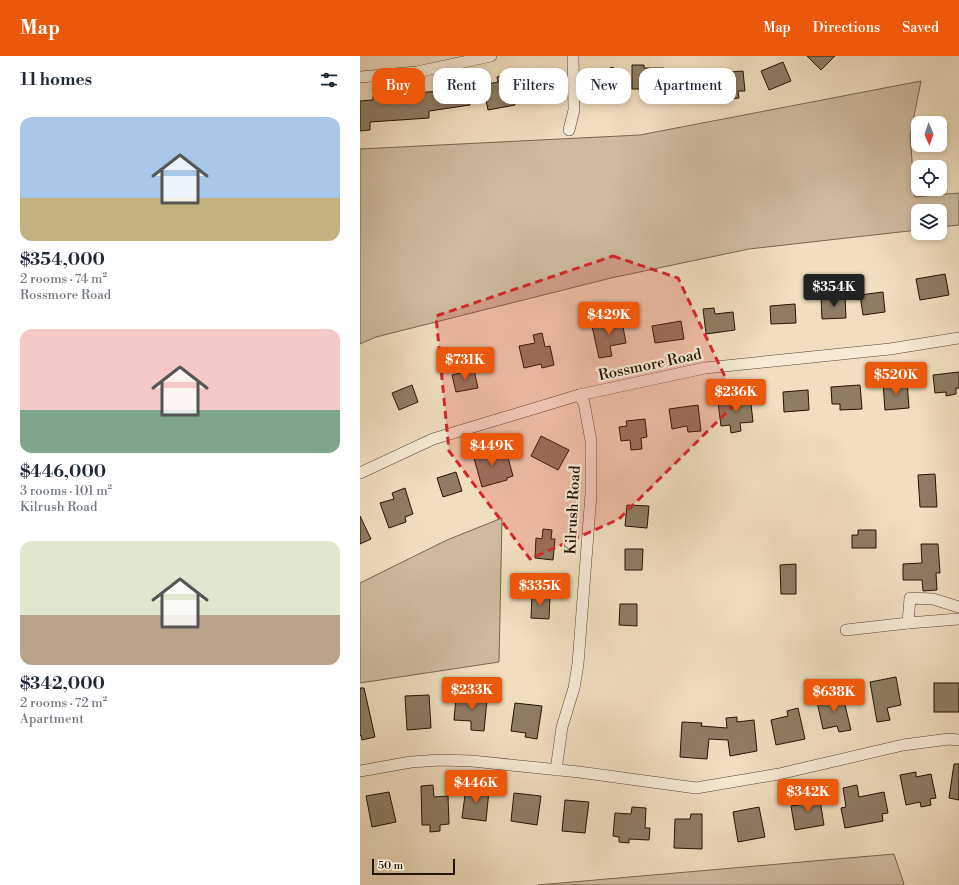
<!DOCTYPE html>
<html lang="en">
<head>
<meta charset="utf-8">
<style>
  body { margin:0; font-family:"Libre Bodoni",serif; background:#f6f6f7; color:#1f2937; height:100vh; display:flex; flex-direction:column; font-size:15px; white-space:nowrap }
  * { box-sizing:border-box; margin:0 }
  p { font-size:13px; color:#747a83 }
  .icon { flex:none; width:22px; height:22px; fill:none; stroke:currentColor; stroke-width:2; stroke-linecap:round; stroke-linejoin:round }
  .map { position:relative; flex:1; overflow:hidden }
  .drawer { display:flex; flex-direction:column; background:#fff; width:360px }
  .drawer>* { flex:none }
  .guide { position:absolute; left:12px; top:12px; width:380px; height:36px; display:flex; gap:8px }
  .needle { width:26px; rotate:178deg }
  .tools { position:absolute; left:551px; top:60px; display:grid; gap:8px }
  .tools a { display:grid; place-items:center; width:36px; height:36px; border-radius:8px; background:#fff; box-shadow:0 2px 6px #0003; font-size:20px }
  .scale { position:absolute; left:12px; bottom:10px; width:83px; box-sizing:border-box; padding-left:4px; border:2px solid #231300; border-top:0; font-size:11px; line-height:14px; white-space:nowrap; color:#231300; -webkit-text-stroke:3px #f5ead5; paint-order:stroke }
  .price { position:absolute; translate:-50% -34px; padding:0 9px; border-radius:4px; background:#ea580c; color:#fff; font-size:13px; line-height:26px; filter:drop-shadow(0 1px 2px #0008) }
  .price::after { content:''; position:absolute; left:50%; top:24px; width:12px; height:9px; margin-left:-6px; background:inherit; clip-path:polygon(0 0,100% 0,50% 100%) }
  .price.current { background:#222; color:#fff }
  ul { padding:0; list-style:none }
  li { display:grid; align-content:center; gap:8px; height:212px; padding:0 20px }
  li span { display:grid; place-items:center; height:124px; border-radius:12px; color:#555 }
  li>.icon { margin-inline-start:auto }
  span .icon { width:72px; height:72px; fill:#fffc; stroke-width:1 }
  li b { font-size:17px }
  h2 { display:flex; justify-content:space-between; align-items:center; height:48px; padding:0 20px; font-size:17px }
  .tag { padding:0 14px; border-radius:12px; background:#fff; box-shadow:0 2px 6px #0003; font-size:14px; line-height:36px }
  .tag.current { background:#ea580c; color:#fff }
  header { display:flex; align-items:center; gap:24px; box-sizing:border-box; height:56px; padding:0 20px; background:#ea580c; color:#fff }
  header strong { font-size:19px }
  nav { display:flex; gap:22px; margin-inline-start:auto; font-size:14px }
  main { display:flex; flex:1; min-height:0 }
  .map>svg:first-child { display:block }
  .green { fill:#cdbb9e; stroke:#78674f }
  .building { fill:#8e7d63; stroke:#231300 }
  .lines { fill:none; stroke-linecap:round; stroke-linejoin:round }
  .minor-casing { stroke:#564630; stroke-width:12 }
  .minor { stroke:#f5ead5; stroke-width:11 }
  .marked { fill:#d62828; fill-opacity:0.2; stroke:#d62828; stroke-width:3; stroke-dasharray:8 5; stroke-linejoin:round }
  .labels { text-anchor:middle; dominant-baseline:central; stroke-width:4; stroke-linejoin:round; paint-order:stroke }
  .street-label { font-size:15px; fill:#231300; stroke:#f5ead5 }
</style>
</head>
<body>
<header>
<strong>Map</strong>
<nav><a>Map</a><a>Directions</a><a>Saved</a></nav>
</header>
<main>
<section class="drawer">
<h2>11 homes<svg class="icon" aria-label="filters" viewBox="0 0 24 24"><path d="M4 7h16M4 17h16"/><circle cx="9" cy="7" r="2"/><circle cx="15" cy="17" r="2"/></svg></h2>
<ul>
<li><span style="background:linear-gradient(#a9c7e8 65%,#c2b280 0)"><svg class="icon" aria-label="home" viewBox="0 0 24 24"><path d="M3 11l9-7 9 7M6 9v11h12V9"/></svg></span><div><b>$354,000</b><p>2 rooms · 74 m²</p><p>Rossmore Road</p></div></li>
<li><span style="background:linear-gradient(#f6c9c9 65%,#7fa58c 0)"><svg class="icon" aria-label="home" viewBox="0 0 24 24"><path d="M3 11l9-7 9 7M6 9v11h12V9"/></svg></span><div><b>$446,000</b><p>3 rooms · 101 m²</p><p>Kilrush Road</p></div></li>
<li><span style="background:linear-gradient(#dfe7d0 60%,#b9a48a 0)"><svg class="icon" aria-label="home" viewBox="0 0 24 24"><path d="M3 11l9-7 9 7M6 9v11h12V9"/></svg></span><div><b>$342,000</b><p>2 rooms · 72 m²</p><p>Apartment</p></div></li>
</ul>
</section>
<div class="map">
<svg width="599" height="829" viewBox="0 0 599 829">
  <rect width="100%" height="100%" fill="#f0debe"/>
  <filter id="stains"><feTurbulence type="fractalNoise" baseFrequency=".005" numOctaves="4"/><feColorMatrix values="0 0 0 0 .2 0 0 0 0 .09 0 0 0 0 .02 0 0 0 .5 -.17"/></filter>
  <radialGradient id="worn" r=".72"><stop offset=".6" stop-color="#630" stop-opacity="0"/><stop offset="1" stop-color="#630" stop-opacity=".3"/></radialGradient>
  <!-- green -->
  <g class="green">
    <path d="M561 25 550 80 555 141 599 137V169L580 171V155H558V174L389 193 251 222 16 281 0 288V93L280 79Z"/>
    <path d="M142 462 139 606 0 627V527L87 484Z"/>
    <path d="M534 798 544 828 541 829H178Z"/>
  </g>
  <!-- building -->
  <g class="building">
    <path d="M447 0H475L461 14Z"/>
    <path d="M423 6 431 25 409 34 401 15Z"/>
    <path d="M272 9H284V12H304V17L337 16 338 42 318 43V37H312V33H272Z"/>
    <path d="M253 11 263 37 240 46 230 19Z"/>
    <path d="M383 15 385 35H378L379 42 369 43 368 37 358 38 357 17Z"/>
    <path d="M149 18 150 23 195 21 196 42 154 44 155 49 128 54 123 29 138 26 137 21Z"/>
    <path d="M107 28 110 49 69 55V62L10 66V74L0 75V45L13 44V40L25 39V43L54 40V37L81 35V32Z"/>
    <path d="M585 218 589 239 560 244 556 223Z"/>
    <path d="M523 236 525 256 503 259 500 239Z"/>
    <path d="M485 240 486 262 462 263 461 241Z"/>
    <path d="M435 248 436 267 411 268 410 250Z"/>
    <path d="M354 252 355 258 373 256 375 274 346 278 343 253Z"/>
    <path d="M261 260 266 287 250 290 252 300 239 302 232 270 252 266 251 262Z"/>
    <path d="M321 265 324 283 295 287 292 270Z"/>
    <path d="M182 277 185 291 190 290 194 309 182 312 181 308 164 312 159 290 175 287 173 279Z"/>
    <path d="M114 314 118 332 96 336 92 319Z"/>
    <path d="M599 316V332H596V338L586 340V336L575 337 573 319Z"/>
    <path d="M547 325 549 352 525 354 523 327Z"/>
    <path d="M52 329 58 346 39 354 32 337Z"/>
    <path d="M500 329 502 353 480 354V348H472L471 331Z"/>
    <path d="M448 334 449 354 424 356 423 336Z"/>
    <path d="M390 339 393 366 380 367 381 375 371 377 370 369 361 370 358 347 376 345 375 341Z"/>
    <path d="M338 349 341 375 328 376 327 370 312 373 309 353Z"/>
    <path d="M285 363 287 381 281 382 282 393 271 394 270 384 261 385 259 371 267 370 266 365Z"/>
    <path d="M181 380 209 394 198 414 171 400Z"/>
    <path d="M127 391 130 402 147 398 153 420 147 422V424L122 431 112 395Z"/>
    <path d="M96 416 102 435 83 441 77 422Z"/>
    <path d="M575 418 577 451H560L558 419Z"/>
    <path d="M45 432 53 458 45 461 46 466 29 472 20 447 34 443 32 437Z"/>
    <path d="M267 449 289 450 287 472 265 470Z"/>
    <path d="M0 460 11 483 0 488Z"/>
    <path d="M183 473 192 474 191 483H195L193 504 175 502 176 482 182 483Z"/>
    <path d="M498 474H516V492H492V479H498Z"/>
    <path d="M561 488H578L580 517H576L577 534 563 535 562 524H543V508L562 507Z"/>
    <path d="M265 493H283L282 514H265Z"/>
    <path d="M436 508V538H421L420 509Z"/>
    <path d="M172 539 190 540 189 563 171 562Z"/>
    <path d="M260 548H277V570L259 569Z"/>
    <path d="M536 621 541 649 527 652 530 664 517 666 510 626Z"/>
    <rect x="574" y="627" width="25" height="29"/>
    <path d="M0 632H4L15 681 2 684 1 679 0 680Z"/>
    <path d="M113 634 122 635V644H127L124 675 111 674V665L94 664 96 641 112 643Z"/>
    <path d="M482 637 491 674 479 676 477 670 463 673 457 646 466 644V641Z"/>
    <path d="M69 639 71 672 47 674 45 640Z"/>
    <path d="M155 647 182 650 177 683 165 681 166 677 151 675Z"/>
    <path d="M438 652 445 683 416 689 411 664 428 660 427 655Z"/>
    <path d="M377 661V666L394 664 397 695 370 700 368 684 349 683 347 703 320 701 322 666 342 667 341 670 367 672 366 662Z"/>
    <path d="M594 708H599V744L589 742Z"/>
    <path d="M556 716V721L571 718 576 742 570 743 571 749 561 751 560 746 546 749 540 719Z"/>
    <path d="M73 729 74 741 88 740 89 768 80 769V775L70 776V769H62L61 730Z"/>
    <path d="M497 729 499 741 524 736 528 757 522 758 523 765 485 772 481 752 486 751 483 732Z"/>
    <path d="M106 731 129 734 126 765 102 762Z"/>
    <path d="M29 736 36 766 12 771 6 740Z"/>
    <path d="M154 737 181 740 177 769 151 765Z"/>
    <path d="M459 738 464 769 435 774 431 750 445 748 444 740Z"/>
    <path d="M205 744 229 746 225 777 202 775Z"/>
    <path d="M272 751 286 752 285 772H290L289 784 269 783V787L259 786V781L253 780 255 757 271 758Z"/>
    <path d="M399 751 405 781 378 786 373 756Z"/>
    <path d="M331 758H342V793L314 792 315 763H330Z"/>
  </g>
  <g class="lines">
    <!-- minor casing -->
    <g class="minor-casing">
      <g id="minor">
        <path d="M0 21 57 16 131 0"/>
        <path d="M209 74 214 54 213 0"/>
        <path d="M0 417 73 383 219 339 345 312 530 293 599 282"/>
        <path d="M548 567 550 542 573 543 599 551"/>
        <path d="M486 574 548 567 599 563"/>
        <path d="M196 714 202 671 214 632 218 608 231 438V385L224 347 219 339"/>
        <path d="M0 715 51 706 81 704 112 705 219 716 336 732 419 718 543 689 589 683 599 684"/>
      </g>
    </g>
    <!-- minor -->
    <use href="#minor" class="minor"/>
  </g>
  <!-- marked area -->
  <path class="marked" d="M253 200 318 222 377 346 259 463 170 503 89 395 76 260Z"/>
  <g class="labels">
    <!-- street labels -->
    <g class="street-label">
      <text transform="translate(290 309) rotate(-12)">Rossmore Road</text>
      <text transform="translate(213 454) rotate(-87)">Kilrush Road</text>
    </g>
  </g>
  <rect width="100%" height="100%" filter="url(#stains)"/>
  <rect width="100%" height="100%" fill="url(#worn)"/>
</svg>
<div class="tools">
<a><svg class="needle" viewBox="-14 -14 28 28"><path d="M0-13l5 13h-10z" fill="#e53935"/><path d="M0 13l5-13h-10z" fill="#747a83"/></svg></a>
<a><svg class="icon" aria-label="locate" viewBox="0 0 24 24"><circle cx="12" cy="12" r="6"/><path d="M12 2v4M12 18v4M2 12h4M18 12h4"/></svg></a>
<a><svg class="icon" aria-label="layers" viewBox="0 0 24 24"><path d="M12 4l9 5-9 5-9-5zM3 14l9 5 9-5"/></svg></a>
</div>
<div class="scale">50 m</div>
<b class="price current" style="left:474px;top:252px">$354K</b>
<b class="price" style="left:249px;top:280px">$429K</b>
<b class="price" style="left:105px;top:325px">$731K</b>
<b class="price" style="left:536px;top:340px">$520K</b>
<b class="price" style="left:376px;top:357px">$236K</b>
<b class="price" style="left:132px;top:411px">$449K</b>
<b class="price" style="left:180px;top:551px">$335K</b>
<b class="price" style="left:112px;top:655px">$233K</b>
<b class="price" style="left:474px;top:657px">$638K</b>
<b class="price" style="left:116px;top:748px">$446K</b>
<b class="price" style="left:448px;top:757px">$342K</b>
<div class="guide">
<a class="tag current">Buy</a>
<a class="tag">Rent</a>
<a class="tag">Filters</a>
<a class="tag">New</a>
<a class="tag">Apartment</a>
</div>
</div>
</main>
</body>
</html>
